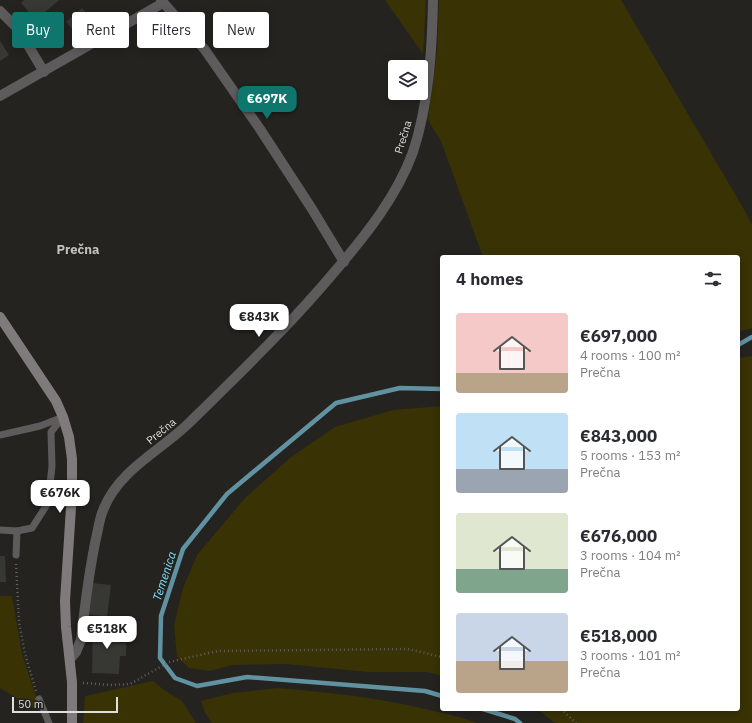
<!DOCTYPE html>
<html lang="en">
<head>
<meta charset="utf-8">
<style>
  body { margin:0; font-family:"IBM Plex Sans",sans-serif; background:#f2f2f3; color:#2b2b33; height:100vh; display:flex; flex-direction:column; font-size:15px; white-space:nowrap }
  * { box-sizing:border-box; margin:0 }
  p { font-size:13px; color:#7c7c81 }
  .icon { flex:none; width:22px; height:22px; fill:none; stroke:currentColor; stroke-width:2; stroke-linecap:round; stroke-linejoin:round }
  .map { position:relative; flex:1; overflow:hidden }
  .drawer { position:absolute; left:440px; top:255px; width:300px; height:456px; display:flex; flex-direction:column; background:#fff; border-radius:4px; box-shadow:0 2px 10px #0003 }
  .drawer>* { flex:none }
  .banner { position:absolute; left:12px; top:12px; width:368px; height:36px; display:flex; gap:8px }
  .fabs { position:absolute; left:388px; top:60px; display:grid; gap:8px }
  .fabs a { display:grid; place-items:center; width:40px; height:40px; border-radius:4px; background:#fff; box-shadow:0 2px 10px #0003; font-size:20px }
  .scale { position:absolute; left:12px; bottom:10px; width:106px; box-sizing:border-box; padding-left:4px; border:2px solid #dededb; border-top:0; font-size:11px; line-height:14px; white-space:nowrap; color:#dededb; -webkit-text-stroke:3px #24231f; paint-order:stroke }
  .price { position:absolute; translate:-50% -34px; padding:0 9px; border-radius:8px; background:#fff; color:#222; font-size:13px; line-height:26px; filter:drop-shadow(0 1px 2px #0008) }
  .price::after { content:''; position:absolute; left:50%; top:24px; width:12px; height:9px; margin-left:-6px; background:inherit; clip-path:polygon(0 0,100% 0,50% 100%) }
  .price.active { background:#0f766e; color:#fff }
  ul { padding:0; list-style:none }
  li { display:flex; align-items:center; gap:12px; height:100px; padding:0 16px }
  li span { display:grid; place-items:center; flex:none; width:112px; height:80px; border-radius:4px; color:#555 }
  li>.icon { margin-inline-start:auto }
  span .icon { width:48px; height:48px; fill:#fffc; stroke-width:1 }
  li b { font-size:17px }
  h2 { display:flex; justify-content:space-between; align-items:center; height:48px; padding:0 16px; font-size:17px }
  .pill { padding:0 14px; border-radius:4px; background:#fff; box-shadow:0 2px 10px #0003; font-size:14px; line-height:36px }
  .pill.active { background:#0f766e; color:#fff }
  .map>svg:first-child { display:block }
  .green { fill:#383205 }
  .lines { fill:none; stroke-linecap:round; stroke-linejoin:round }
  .stream { stroke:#6192a1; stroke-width:4.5 }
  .building { fill:#373733 }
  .path { stroke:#605f5b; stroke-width:2.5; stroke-dasharray:1 3; stroke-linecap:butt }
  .lane { stroke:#5e5b5c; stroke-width:7 }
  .street { stroke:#5e5b5c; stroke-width:10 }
  .secondary { stroke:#7f7b7c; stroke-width:10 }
  .labels { text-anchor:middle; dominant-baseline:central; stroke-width:3; stroke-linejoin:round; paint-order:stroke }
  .street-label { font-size:11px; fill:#dededb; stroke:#24231f }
  .water-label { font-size:12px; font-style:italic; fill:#83dcfa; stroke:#24231f }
  .quarter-label { font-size:13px; font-weight:bold; fill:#c2c2bc; stroke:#24231f }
</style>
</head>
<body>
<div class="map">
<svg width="752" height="723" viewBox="0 0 752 723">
  <rect width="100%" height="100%" fill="#24231f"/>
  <!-- green -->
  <g class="green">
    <path d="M385 0H426L423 54Z"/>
    <path d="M439 0H621L745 211 752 225V328L738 332V257H483L441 141 428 120 437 52Z"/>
    <path d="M752 356V723H555L537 709H738V358Z"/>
    <path d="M442 406V676L427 672H368L286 664 233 665 210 671 189 668 177 657 174 625 183 588 197 555 245 498 291 457 335 427 393 410Z"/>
    <path d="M0 596H12L22 654 40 709 37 710 0 688Z"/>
    <path d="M153 681 164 690 182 701 196 723H83L85 696Z"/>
    <path d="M277 688C328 692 379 698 430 710 446 714 462 717 477 723H212L205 713 201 701 233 693Z"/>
  </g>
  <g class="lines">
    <!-- stream -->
    <g class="stream">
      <path d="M738 345 752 337"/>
      <path d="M442 389 400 388 336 403 227 494 183 549 161 616 160 658 175 678 197 686 247 677 425 691 442 696"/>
      <path d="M483 709 515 719 520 723"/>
    </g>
  </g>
  <!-- building -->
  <g class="building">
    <path d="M24 0H59L36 20 21 3Z"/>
    <path d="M82 8 95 23 79 37 66 22Z"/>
    <path d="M0 41 9 55 0 61Z"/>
    <path d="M0 556H5L6 582H0Z"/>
    <path d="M91 583 111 585 107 617 86 614Z"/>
    <path d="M93 627 120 628V643H126V656H120L119 674 92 673Z"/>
  </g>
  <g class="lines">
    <!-- path -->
    <g class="path">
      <path d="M16 564 19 622 25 654 36 691"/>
      <path d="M83 683 112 685 130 684 169 662 218 651 408 649 442 657"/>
      <path d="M561 709 576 723"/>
    </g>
    <!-- lane -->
    <g class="lane">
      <path d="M0 435 40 426 63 417"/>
      <path d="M0 530 17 531 32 528 48 503 52 466 51 432 63 417"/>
      <path d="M16 555 17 531"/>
      <path d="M39 699 49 723"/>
    </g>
    <!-- street -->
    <g class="street">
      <path d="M161 0 205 50 260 129 312 209 344 262"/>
      <path d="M0 11 19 30 44 72"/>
      <path d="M0 96 163 3"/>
      <path d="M70 659 76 652 81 640C85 604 89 569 97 534 99 525 100 516 104 508 120 469 162 450 190 422 240 373 291 324 336 270 366 235 397 196 413 152 429 103 432 51 433 0"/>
    </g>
    <!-- secondary -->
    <path class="secondary" d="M0 317 56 401 63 417 69 437 72 459V492L65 601 66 627 72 682V723"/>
  </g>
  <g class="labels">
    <!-- street labels -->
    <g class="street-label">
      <text transform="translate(403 137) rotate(-73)">Prečna</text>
      <text transform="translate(161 431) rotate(-39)">Prečna</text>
    </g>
    <!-- water labels -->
    <g class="water-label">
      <text transform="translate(164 576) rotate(-72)">Temenica</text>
    </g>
    <!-- quarter labels -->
    <g class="quarter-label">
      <text x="78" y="249">Prečna</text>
    </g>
  </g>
</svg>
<div class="fabs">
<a><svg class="icon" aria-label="layers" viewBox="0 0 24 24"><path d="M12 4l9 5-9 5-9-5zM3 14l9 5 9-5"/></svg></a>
</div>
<div class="scale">50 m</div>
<b class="price active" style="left:267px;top:120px">€697K</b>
<b class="price" style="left:259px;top:338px">€843K</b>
<b class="price" style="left:60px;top:514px">€676K</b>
<b class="price" style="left:107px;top:650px">€518K</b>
<div class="banner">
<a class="pill active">Buy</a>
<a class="pill">Rent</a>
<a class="pill">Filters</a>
<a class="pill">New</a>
</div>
<section class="drawer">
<h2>4 homes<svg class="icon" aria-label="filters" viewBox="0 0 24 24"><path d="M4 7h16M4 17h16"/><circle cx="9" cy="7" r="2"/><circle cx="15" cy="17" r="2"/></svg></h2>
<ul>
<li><span style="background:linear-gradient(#f6c9c9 75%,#b9a48a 0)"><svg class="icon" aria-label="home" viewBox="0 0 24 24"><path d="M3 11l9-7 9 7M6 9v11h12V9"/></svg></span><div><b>€697,000</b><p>4 rooms · 100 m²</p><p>Prečna</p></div></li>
<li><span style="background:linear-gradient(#bfe0f5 70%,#9aa5b1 0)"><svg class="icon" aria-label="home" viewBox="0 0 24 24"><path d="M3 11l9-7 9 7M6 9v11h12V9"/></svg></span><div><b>€843,000</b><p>5 rooms · 153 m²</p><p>Prečna</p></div></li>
<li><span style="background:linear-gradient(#dfe7d0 70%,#7fa58c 0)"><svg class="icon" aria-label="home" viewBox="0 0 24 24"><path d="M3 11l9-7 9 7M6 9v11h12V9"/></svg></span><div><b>€676,000</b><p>3 rooms · 104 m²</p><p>Prečna</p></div></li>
<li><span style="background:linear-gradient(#c9d6e8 60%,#b9a48a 0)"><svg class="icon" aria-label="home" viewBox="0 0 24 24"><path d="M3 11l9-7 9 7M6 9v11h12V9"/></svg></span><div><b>€518,000</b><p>3 rooms · 101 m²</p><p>Prečna</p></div></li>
</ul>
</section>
</div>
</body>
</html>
